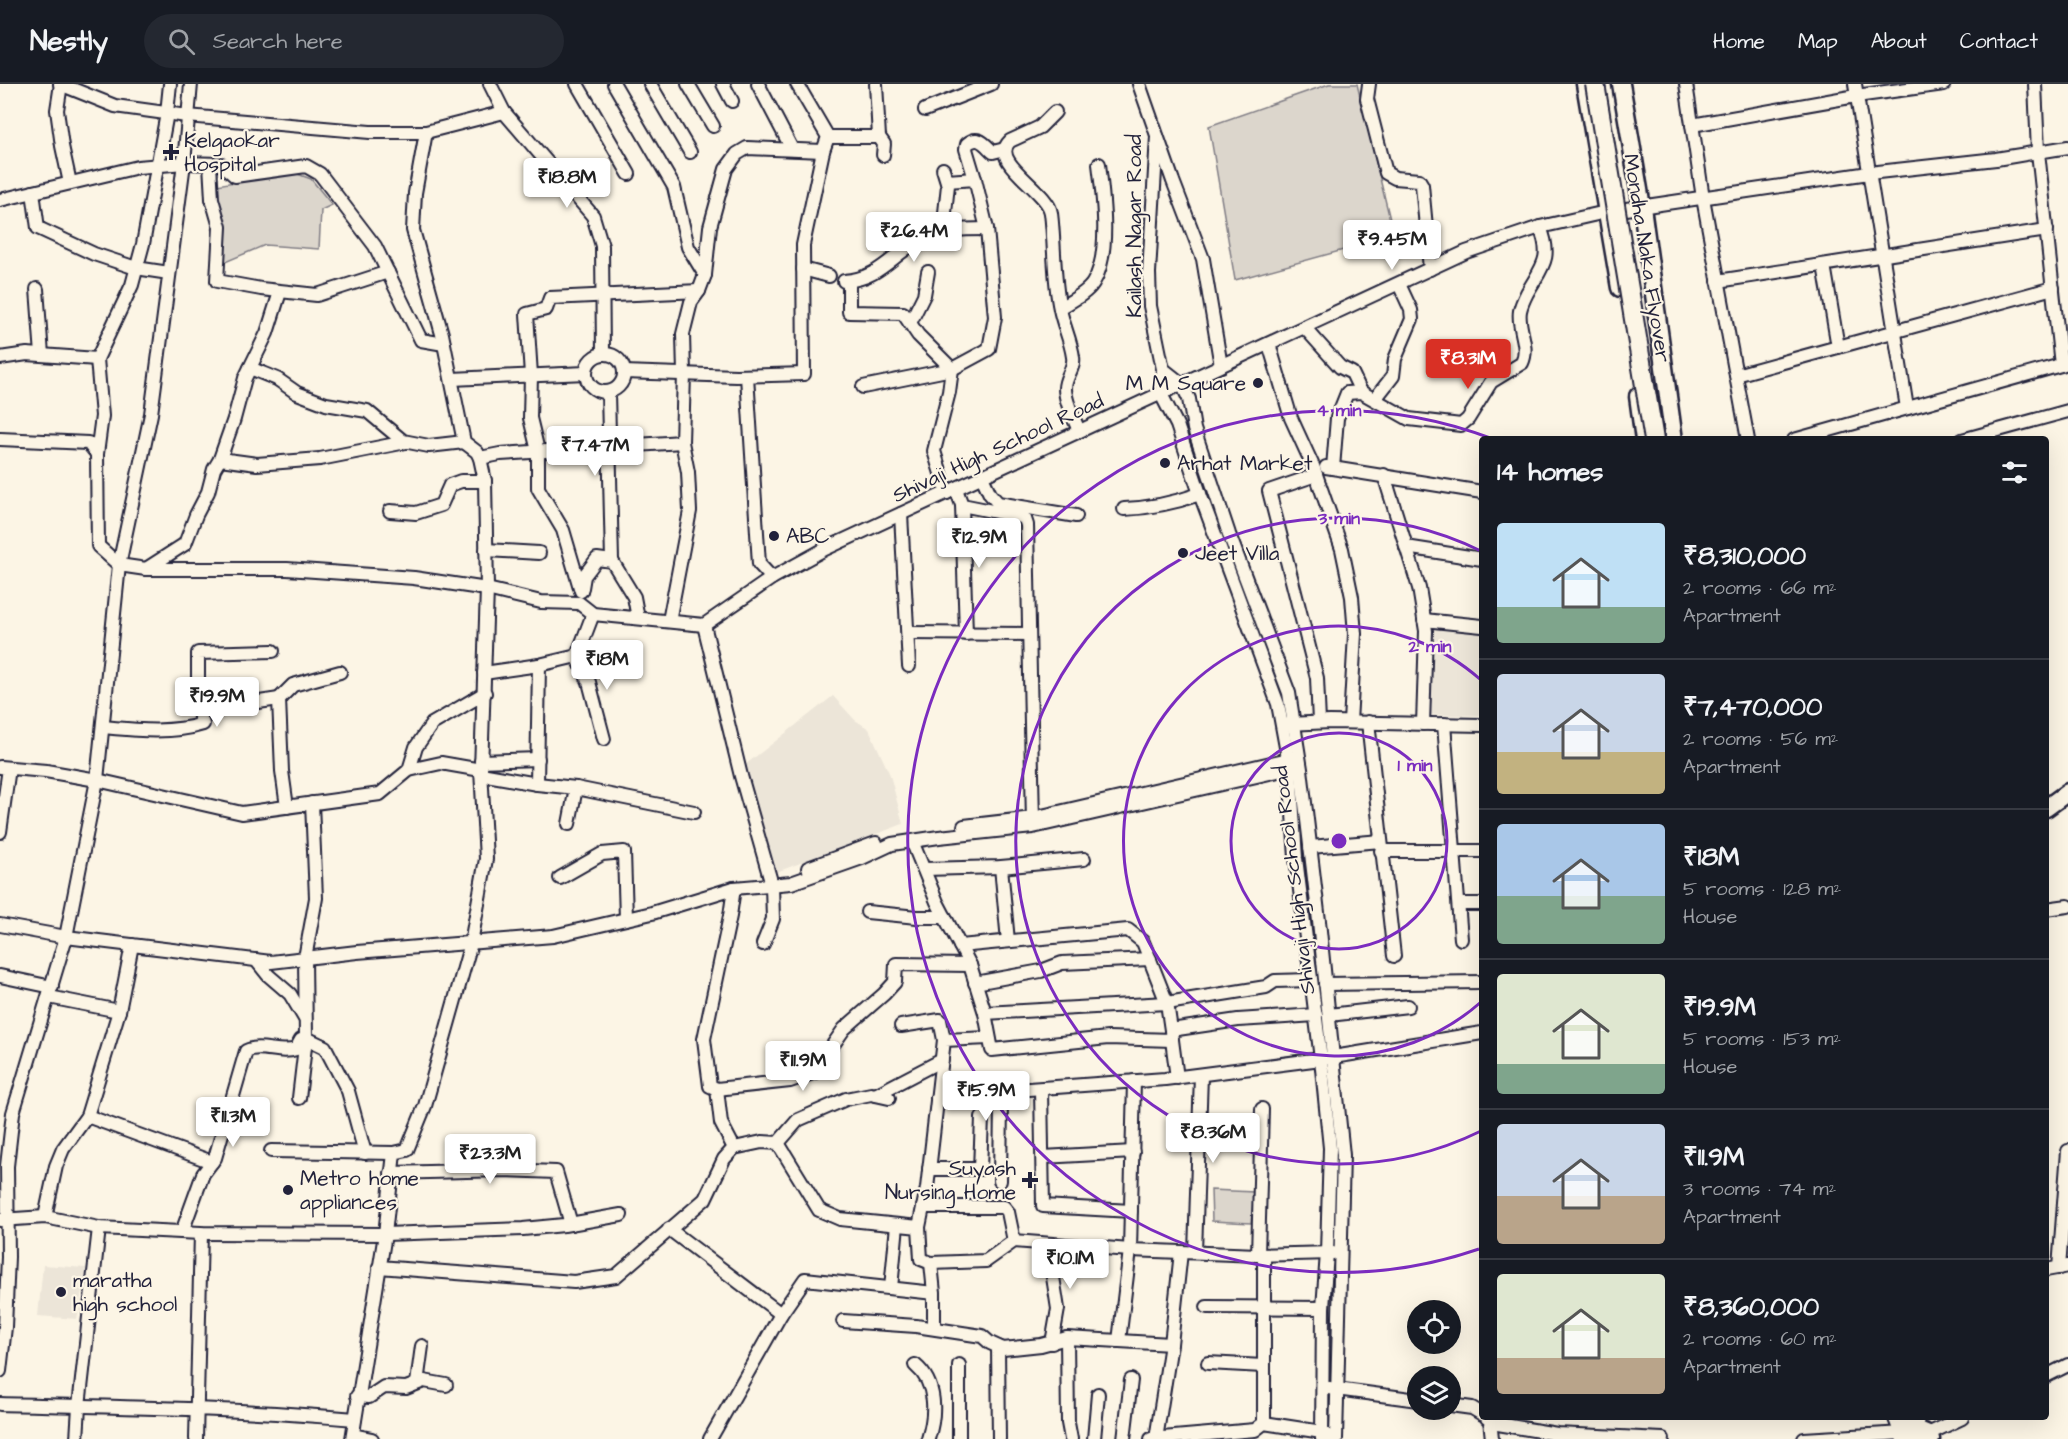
<!DOCTYPE html>
<html lang="en">
<head>
<meta charset="utf-8">
<style>
  body { margin:0; font-family:"Architects Daughter",sans-serif; background:#242831; color:#f1f3f6; height:100vh; display:flex; flex-direction:column; font-size:22px; white-space:nowrap }
  * { box-sizing:border-box; margin:0 }
  p { font-size:20px; color:#9ea1a6 }
  .icon { flex:none; width:33px; height:33px; fill:none; stroke:currentColor; stroke-width:2; stroke-linecap:round; stroke-linejoin:round }
  .map { position:relative; flex:1; overflow:hidden }
  .panel { position:absolute; left:1479px; top:352px; width:570px; height:984px; display:flex; flex-direction:column; background:#171b24; border-radius:6px; box-shadow:0 6px 24px #0002 }
  .panel>* { flex:none }
  .fabs { position:absolute; left:1407px; top:1216px; display:grid; gap:12px }
  .fabs a { display:grid; place-items:center; width:54px; height:54px; border-radius:50%; background:#171b24; box-shadow:0 6px 24px #0002; font-size:30px }
  .price { position:absolute; translate:-50% -51px; padding:0 14px; border-radius:6px; background:#fff; color:#222; font-size:20px; line-height:39px; filter:drop-shadow(0 2px 3px #0008) }
  .price::after { content:''; position:absolute; left:50%; top:36px; width:18px; height:14px; margin-left:-9px; background:inherit; clip-path:polygon(0 0,100% 0,50% 100%) }
  .price.active { background:#d93025; color:#fff }
  ul { padding:0; list-style:none }
  li { display:flex; align-items:center; gap:18px; height:150px; padding:0 18px }
  li+li { border-top:2px solid #363941 }
  li span { display:grid; place-items:center; flex:none; width:168px; height:120px; border-radius:6px; color:#555 }
  li>.icon { margin-inline-start:auto }
  span .icon { width:72px; height:72px; fill:#fffc; stroke-width:1 }
  li b { font-size:26px }
  h2 { display:flex; justify-content:space-between; align-items:center; height:72px; padding:0 18px; font-size:26px }
  header { display:flex; align-items:center; gap:36px; box-sizing:border-box; height:84px; padding:0 30px; background:#171b24; border-bottom:2px solid #363941 }
  header strong { font-size:28px }
  nav { display:flex; gap:33px; margin-inline-start:auto; font-size:21px }
  .search { width:420px; height:54px; background:#242831; display:flex; align-items:center; gap:15px; box-sizing:border-box; padding:0 21px; border-radius:33px; color:#9ea1a6; font-size:22px }
  .map>svg:first-child { display:block }
  .built { fill:#ece5d8 }
  .green { fill:#dcd6cc; stroke:#7f7c84; stroke-width:1.5 }
  .lines { fill:none; stroke-linecap:round; stroke-linejoin:round }
  .minor-casing { stroke:#22223b; stroke-width:16 }
  .major-casing { stroke:#22223b; stroke-width:21 }
  .highway-casing { stroke:#22223b; stroke-width:22 }
  .minor { stroke:#fcf5e5; stroke-width:12 }
  .major { stroke:#fcf5e5; stroke-width:16 }
  .highway { stroke:#fcf5e5; stroke-width:18 }
  .highway-bridge-casing { stroke:#22223b; stroke-width:22; stroke-linecap:butt }
  .highway-bridge { stroke:#fcf5e5; stroke-width:18 }
  .ring { fill:none; stroke:#7b2cbf; stroke-width:3 }
  .poi-dot { fill:#22223b; stroke:#fcf5e5; stroke-width:2 }
  .labels { text-anchor:middle; dominant-baseline:central; stroke-width:4.5; stroke-linejoin:round; paint-order:stroke }
  .poi-label { font-size:21px; fill:#22223b; stroke:#fcf5e5; text-anchor:start }
  .street-label { font-size:21px; fill:#22223b; stroke:#fcf5e5 }
  .centre { fill:#7b2cbf; stroke:#fcf5e5; stroke-width:3 }
  .ring-label { font-size:18px; text-anchor:middle; font-weight:bold; fill:#7b2cbf; stroke:#fcf5e5; stroke-width:4.5; stroke-linejoin:round; paint-order:stroke }
</style>
</head>
<body>
<header>
<strong>Nestly</strong>
<div class="search"><svg class="icon" aria-label="search" viewBox="0 0 24 24"><circle cx="10" cy="10" r="6"/><path d="M15 15l6 6"/></svg>Search here</div>
<nav><a>Home</a><a>Map</a><a>About</a><a>Contact</a></nav>
</header>
<div class="map">
<svg width="2068" height="1355" viewBox="0 0 2068 1355">
  <rect width="100%" height="100%" fill="#fcf5e5"/>
  <filter id="ink" filterUnits="userSpaceOnUse"><feTurbulence type="fractalNoise" baseFrequency=".0167" numOctaves="2"/><feDisplacementMap in="SourceGraphic" scale="12" xChannelSelector="R" yChannelSelector="G"/><feConvolveMatrix kernelMatrix="1 2 1 2 8 2 1 2 1" color-interpolation-filters="sRGB"/></filter>
  <g filter="url(#ink)">
    <!-- built -->
    <g class="built">
      <path d="M1432 544 1482 548V631H1430Z"/>
      <path d="M833 612 855 636 869 645 890 691 903 740 774 789 745 681Z"/>
      <path d="M43 1181 86 1184 77 1235 38 1232Z"/>
    </g>
    <!-- green -->
    <g class="green">
      <path d="M1329 0H1357L1394 152 1235 196 1209 42Z"/>
      <path d="M292 88 311 95 332 121 321 126 319 165 265 161 223 179 211 102Z"/>
      <path d="M1211 1106 1254 1108 1251 1139 1212 1137Z"/>
    </g>
    <g class="lines">
      <!-- minor casing -->
      <g class="minor-casing">
        <g id="minor">
          <path d="M60 0 115 22 187 32 370 48H426L504 28"/>
          <path d="M61 0 57 26 62 62 70 99"/>
          <path d="M490 0 504 28 593 132 602 162 603 269"/>
          <path d="M577 0 629 90"/>
          <path d="M614 0 674 103 688 163 705 191"/>
          <path d="M650 0 690 68"/>
          <path d="M688 0 713 42"/>
          <path d="M723 0 732 17"/>
          <path d="M758 0 792 65"/>
          <path d="M1139 0 1173 97 1203 175 1221 282"/>
          <path d="M1369 0 1367 15 1386 89 1395 94 1419 96 1422 101 1430 185"/>
          <path d="M1686 0 1703 114 1748 356"/>
          <path d="M1855 0 1907 324"/>
          <path d="M2035 0 2038 68 2061 281"/>
          <path d="M925 26 991 0"/>
          <path d="M1055 28 1040 43 1010 57C988 78 1048 106 1051 129 1055 161 1053 193 1060 225 1063 241 1071 257 1073 273 1075 284 1065 293 1065 304 1065 318 1074 334 1079 347"/>
          <path d="M1692 41 1856 12 1944 0"/>
          <path d="M1157 52 1149 189 1150 222 1163 285 1161 310 1177 341 1200 410 1278 620 1290 685 1296 774 1321 975 1330 1064 1327 1169 1323 1224 1322 1355"/>
          <path d="M828 53H879L876 0"/>
          <path d="M879 53 884 60 883 71"/>
          <path d="M210 80 212 115 220 143 217 197 261 205 317 211 388 188"/>
          <path d="M975 95 966 65 967 60C979 50 985 61 993 68L1005 65"/>
          <path d="M33 108 38 144 94 170 136 184 169 189"/>
          <path d="M0 116 138 83 184 79 221 80 235 92 306 82 320 90 375 162 421 256 444 260"/>
          <path d="M943 147 948 101 943 85"/>
          <path d="M1824 181 1838 263"/>
          <path d="M803 185 829 192"/>
          <path d="M844 197C879 195 891 172 918 157 939 145 964 145 987 145"/>
          <path d="M849 197V228L903 229 918 251 952 285 949 308 934 367 947 409"/>
          <path d="M1718 197 2047 146"/>
          <path d="M37 205 42 271"/>
          <path d="M1060 224C1071 217 1086 210 1093 199 1111 171 1103 112 1099 80"/>
          <path d="M910 239 924 211 928 188"/>
          <path d="M1305 244 1340 283 1352 289 1361 308"/>
          <path d="M1269 260 1291 334 1313 382 1342 465 1352 513 1355 550 1350 638"/>
          <circle cx="605" cy="289" r="19"/>
          <path d="M0 274 27 270 97 275"/>
          <path d="M250 284 277 295 297 309 326 320 367 327 403 357 429 362 464 358"/>
          <path d="M1163 285 1182 300 1189 315 1194 345 1229 450 1289 609 1301 685 1319 837 1343 1071 1336 1355"/>
          <path d="M624 288 736 292 804 290 803 161 823 67 828 53 797 0"/>
          <path d="M1736 291 2053 204"/>
          <path d="M747 292 759 480 772 494"/>
          <path d="M452 295 586 289"/>
          <path d="M863 303 952 285 989 265 995 233 987 145 975 95 947 97"/>
          <path d="M608 308 612 477"/>
          <path d="M1375 315 1393 292 1395 275 1412 235 1411 226 1399 200"/>
          <path d="M0 355 88 359 97 370 98 462 119 481 146 485H287L414 494 487 505 541 518 579 519 593 530 704 541 772 494 825 465 1466 168 1540 143 1606 128 1869 89 1996 75 2068 63"/>
          <path d="M1794 356 2068 279"/>
          <path d="M1962 356 2068 327"/>
          <path d="M97 370 102 332 97 275 132 201 143 160 167 29 170 0"/>
          <path d="M480 374 500 370 682 358"/>
          <path d="M220 375 257 380 320 375 406 358"/>
          <path d="M1326 383 1482 408"/>
          <path d="M1333 384 1337 334 1347 309 1361 308 1409 335 1461 341 1468 335 1491 298 1522 279C1530 262 1517 244 1520 227 1521 221 1524 215 1527 209 1542 182 1553 175 1540 143"/>
          <path d="M1316 391 1269 407 1317 594 1319 638"/>
          <path d="M1384 391 1419 504 1426 547 1423 640"/>
          <path d="M982 393 990 410 998 419 1076 432"/>
          <path d="M956 405 962 421 1022 433 1025 435 1027 441 1033 739"/>
          <path d="M962 421 966 550"/>
          <path d="M1124 425C1152 424 1174 419 1200 410"/>
          <path d="M390 427 416 429 441 421 450 401 461 397H485"/>
          <path d="M901 430 909 582"/>
          <path d="M1406 463 1482 475"/>
          <path d="M486 466 539 469"/>
          <path d="M146 485 185 460 196 431 208 408 214 385 220 375 234 335 245 294 267 249 280 208"/>
          <path d="M582 504 584 492 597 475 612 477 634 513 638 534"/>
          <path d="M581 507 563 446 538 404V367L530 334 531 291 527 230 546 225 550 214 699 207"/>
          <path d="M1424 536 1482 542"/>
          <path d="M669 537 690 427 688 388 682 358 684 290 683 250 691 218 699 207 705 191 710 143 726 85 737 70 747 64 823 67"/>
          <path d="M704 541 741 692 772 801 773 835 763 860"/>
          <path d="M908 549 1028 550"/>
          <path d="M577 572 589 598 604 655"/>
          <path d="M484 589 539 581"/>
          <path d="M198 627 279 615"/>
          <path d="M1368 638 1394 872"/>
          <path d="M1289 640 1330 638 1482 641"/>
          <path d="M1444 640 1461 855"/>
          <path d="M103 643C136 646 171 650 203 640L198 627V569L273 567"/>
          <path d="M481 677 538 675"/>
          <path d="M0 683 46 687 97 696 242 729 380 710 409 686 441 679 481 686"/>
          <path d="M409 686 416 663 432 640 485 609"/>
          <path d="M481 690 537 700 576 704 694 728"/>
          <path d="M537 700 539 581 577 572 593 530"/>
          <path d="M287 723 282 687 279 615 293 601 340 588"/>
          <path d="M569 740 576 704"/>
          <path d="M964 742 1033 734 1293 674"/>
          <path d="M0 748 9 684"/>
          <path d="M912 757 937 818 970 881 985 929 992 966 1108 954 1172 956 1171 946 1238 936 1316 931"/>
          <path d="M1310 763 1381 757"/>
          <path d="M1381 767H1482"/>
          <path d="M1001 783 1008 857"/>
          <path d="M808 784 876 759"/>
          <path d="M924 785 1001 783 1084 775"/>
          <path d="M560 794 602 770 624 768 626 835"/>
          <path d="M734 804 730 832 704 955 710 1002 717 1005 790 997 821 986 828 968 844 945 884 910 895 898 896 880 970 881"/>
          <path d="M1459 820H1482"/>
          <path d="M2046 825 2068 822"/>
          <path d="M867 828 917 833H945"/>
          <path d="M0 841 66 853 271 878 357 868 553 852 652 829 734 804 791 799 862 774 892 760 939 753 1033 743 1300 682"/>
          <path d="M960 862 1128 846 1143 858 1167 919 1171 946"/>
          <path d="M256 876 268 891 290 910 305 935"/>
          <path d="M0 892 52 903"/>
          <path d="M975 899 1041 887 1062 879 1150 875"/>
          <path d="M1325 900 1482 898"/>
          <path d="M49 913 119 927"/>
          <path d="M985 929 1167 919 1266 903 1275 897 1311 896"/>
          <path d="M1329 931 1408 922"/>
          <path d="M901 942 940 936 944 956"/>
          <path d="M1172 956 1177 994"/>
          <path d="M717 1005 721 1039 734 1064"/>
          <path d="M1041 1005 1043 1122 1131 1127"/>
          <path d="M1015 1006 1165 995 1321 975 1482 949"/>
          <path d="M875 1011 942 976"/>
          <path d="M299 1014 306 954 305 874 316 814 312 719"/>
          <path d="M937 1014H993L1001 1018 1000 1097"/>
          <path d="M87 1032 212 1078"/>
          <path d="M778 1059 798 1036 846 1015 871 1010 889 1014"/>
          <path d="M271 1067 394 1069"/>
          <path d="M1043 1073 1133 1068"/>
          <path d="M929 1085H980L982 1034"/>
          <path d="M391 1089 504 1086 556 1088 571 1140"/>
          <path d="M923 1123H1004L1008 1128 1014 1157"/>
          <path d="M45 1133 56 1082 63 1065 87 1032 119 927 132 861"/>
          <path d="M0 1136 45 1133 99 1144 201 1149 385 1150 523 1145 564 1141 621 1131"/>
          <path d="M919 1143 927 1104 944 956 989 954"/>
          <path d="M669 1145 781 1230"/>
          <path d="M182 1148 203 1090 215 1074 246 967C261 959 279 971 296 965L301 956 306 954 325 963 348 1007 365 1069"/>
          <path d="M1040 1159 1053 1193 1058 1225 1052 1259"/>
          <path d="M1195 1168 1201 991"/>
          <path d="M1258 1171 1262 1025"/>
          <path d="M1264 1171V1339"/>
          <path d="M931 1179 934 1209V1244"/>
          <path d="M379 1183 574 1198 616 1192 705 1115 724 1075 734 1064 762 1058 778 1059 819 1126 840 1135 919 1143 921 1175 931 1179 986 1177 1014 1157 1130 1166 1258 1171 1333 1169"/>
          <path d="M2059 1184 2068 1067"/>
          <path d="M2046 1186 2068 1182"/>
          <path d="M891 1204 897 1141"/>
          <path d="M1207 1223 1323 1224"/>
          <path d="M843 1237 916 1242 982 1252 990 1259 1003 1265 1041 1261 1067 1254 1171 1260"/>
          <path d="M1067 1254 1068 1339 1071 1355"/>
          <path d="M1119 1257 1130 1166 1134 997"/>
          <path d="M998 1263 999 1355"/>
          <path d="M1208 1279 1263 1282"/>
          <path d="M915 1281C937 1299 936 1330 928 1355"/>
          <path d="M0 1287 5 1243 8 1173 7 1082 13 1029 66 853 97 696 119 481 151 330 184 79 191 0"/>
          <path d="M2046 1292 2068 1281"/>
          <path d="M417 1299 422 1262"/>
          <path d="M1329 1304 1418 1316"/>
          <path d="M357 1312 369 1313 384 1303 406 1304 424 1297 446 1301"/>
          <path d="M0 1320C118 1323 237 1324 355 1335"/>
          <path d="M1450 1321 1472 1324 1482 1330"/>
          <path d="M1487 1334 1498 1340 1557 1350 1663 1355"/>
          <path d="M1490 1336 1492 1355"/>
          <path d="M1928 1350 1962 1334"/>
          <path d="M353 1351 372 1355"/>
          <path d="M77 1355 79 1322 99 1144"/>
          <path d="M196 1355 201 1149"/>
          <path d="M352 1355 385 1150 394 1069 407 1066 425 1022 471 859 486 775 481 686 487 505 485 397 480 374 477 368 464 358 442 250 413 146 415 109 426 48"/>
          <path d="M710 1355 781 1230 805 1195 934 1209"/>
          <path d="M959 1355V1281"/>
          <path d="M1094 1355 1098 1310"/>
          <path d="M1124 1355 1131 1296"/>
          <path d="M1151 1355 1255 1346 1264 1339 1322 1348 1329 1353"/>
          <path d="M1156 1355 1171 1260 1181 1168"/>
          <path d="M1804 1355 1903 1349"/>
        </g>
      </g>
      <!-- major casing -->
      <g class="major-casing">
        <g id="major">
          <path d="M1585 0 1620 204"/>
          <path d="M1621 0 1642 123 1674 356"/>
          <path d="M1638 312 1644 356"/>
          <path d="M2046 724 2068 708"/>
          <path d="M1916 1345 1928 1350 1931 1355"/>
        </g>
      </g>
      <!-- highway casing -->
      <g class="highway-casing">
        <g id="highway">
          <path d="M1898 1334 1906 1355"/>
          <path d="M1912 1334 1920 1355"/>
        </g>
      </g>
      <!-- minor -->
      <use href="#minor" class="minor"/>
      <!-- major -->
      <use href="#major" class="major"/>
      <!-- highway -->
      <use href="#highway" class="highway"/>
      <!-- highway-bridge casing -->
      <g class="highway-bridge-casing">
        <path id="highway-bridge" d="M1595 0 1654 356"/>
      </g>
      <!-- highway-bridge -->
      <use href="#highway-bridge" class="highway-bridge"/>
    </g>
  </g>
  <!-- distance rings -->
  <g class="ring">
    <circle cx="1339" cy="757" r="108"/>
    <path d="M1481 918A215 215 0 1 1 1481 596"/>
    <path d="M1481 1047A323 323 0 1 1 1481 467"/>
    <path d="M1479 1165A431 431 0 1 1 1493 355"/>
  </g>
  <!-- markers -->
  <g class="poi-dot">
    <path d="M168 59h6v6h6v6h-6v6h-6v-6h-6v-6h6z"/>
    <circle cx="1258" cy="299" r="6"/>
    <circle cx="1165" cy="379" r="6"/>
    <circle cx="774" cy="452" r="6"/>
    <circle cx="1183" cy="469" r="6"/>
    <path d="M1027 1087h6v6h6v6h-6v6h-6v-6h-6v-6h6z"/>
    <circle cx="288" cy="1106" r="6"/>
    <circle cx="61" cy="1208" r="6"/>
  </g>
  <g class="labels">
    <!-- poi labels -->
    <g class="poi-label">
      <text x="184" y="56">Kelgaokar<tspan x="184" dy="24">Hospital</tspan></text>
      <text x="1246" y="299" text-anchor="end">M M Square</text>
      <text x="1177" y="379">Arhat Market</text>
      <text x="786" y="452">ABC</text>
      <text x="1195" y="469">Jeet Villa</text>
      <text x="1016" y="1084" text-anchor="end">Suyash<tspan x="1016" dy="24">Nursing Home</tspan></text>
      <text x="300" y="1094">Metro home<tspan x="300" dy="24">appliances</tspan></text>
      <text x="73" y="1196">maratha<tspan x="73" dy="24">high school</tspan></text>
    </g>
    <!-- street labels -->
    <g class="street-label">
      <text transform="translate(1134 142) rotate(-90)">Kailash Nagar Road</text>
      <text transform="translate(1647 174) rotate(81)">Mondha Naka Flyover</text>
      <text transform="translate(998 364) rotate(-25)">Shivaji High School Road</text>
      <text transform="translate(1294 796) rotate(-97)">Shivaji High School Road</text>
    </g>
  </g>
  <circle cx="1339" cy="757" r="9" class="centre"/>
  <g class="ring-label">
    <text x="1339" y="332">4 min</text>
    <text x="1339" y="440">3 min</text>
    <text x="1430" y="568">2 min</text>
    <text x="1415" y="687">1 min</text>
  </g>
</svg>
<div class="fabs">
<a><svg class="icon" aria-label="locate" viewBox="0 0 24 24"><circle cx="12" cy="12" r="6"/><path d="M12 2v4M12 18v4M2 12h4M18 12h4"/></svg></a>
<a><svg class="icon" aria-label="layers" viewBox="0 0 24 24"><path d="M12 4l9 5-9 5-9-5zM3 14l9 5 9-5"/></svg></a>
</div>
<b class="price" style="left:567px;top:125px">₹18.8M</b>
<b class="price" style="left:914px;top:179px">₹26.4M</b>
<b class="price" style="left:1392px;top:187px">₹9.45M</b>
<b class="price active" style="left:1468px;top:306px">₹8.31M</b>
<b class="price" style="left:595px;top:393px">₹7.47M</b>
<b class="price" style="left:979px;top:485px">₹12.9M</b>
<b class="price" style="left:607px;top:607px">₹18M</b>
<b class="price" style="left:217px;top:644px">₹19.9M</b>
<b class="price" style="left:803px;top:1008px">₹11.9M</b>
<b class="price" style="left:986px;top:1038px">₹15.9M</b>
<b class="price" style="left:233px;top:1064px">₹11.3M</b>
<b class="price" style="left:1213px;top:1080px">₹8.36M</b>
<b class="price" style="left:490px;top:1101px">₹23.3M</b>
<b class="price" style="left:1070px;top:1206px">₹10.1M</b>
<section class="panel">
<h2>14 homes<svg class="icon" aria-label="filters" viewBox="0 0 24 24"><path d="M4 7h16M4 17h16"/><circle cx="9" cy="7" r="2"/><circle cx="15" cy="17" r="2"/></svg></h2>
<ul>
<li><span style="background:linear-gradient(#bfe0f5 70%,#7fa58c 0)"><svg class="icon" aria-label="home" viewBox="0 0 24 24"><path d="M3 11l9-7 9 7M6 9v11h12V9"/></svg></span><div><b>₹8,310,000</b><p>2 rooms · 66 m²</p><p>Apartment</p></div></li>
<li><span style="background:linear-gradient(#c9d6e8 65%,#c2b280 0)"><svg class="icon" aria-label="home" viewBox="0 0 24 24"><path d="M3 11l9-7 9 7M6 9v11h12V9"/></svg></span><div><b>₹7,470,000</b><p>2 rooms · 56 m²</p><p>Apartment</p></div></li>
<li><span style="background:linear-gradient(#a9c7e8 60%,#7fa58c 0)"><svg class="icon" aria-label="home" viewBox="0 0 24 24"><path d="M3 11l9-7 9 7M6 9v11h12V9"/></svg></span><div><b>₹18M</b><p>5 rooms · 128 m²</p><p>House</p></div></li>
<li><span style="background:linear-gradient(#dfe7d0 75%,#7fa58c 0)"><svg class="icon" aria-label="home" viewBox="0 0 24 24"><path d="M3 11l9-7 9 7M6 9v11h12V9"/></svg></span><div><b>₹19.9M</b><p>5 rooms · 153 m²</p><p>House</p></div></li>
<li><span style="background:linear-gradient(#c9d6e8 60%,#b9a48a 0)"><svg class="icon" aria-label="home" viewBox="0 0 24 24"><path d="M3 11l9-7 9 7M6 9v11h12V9"/></svg></span><div><b>₹11.9M</b><p>3 rooms · 74 m²</p><p>Apartment</p></div></li>
<li><span style="background:linear-gradient(#dfe7d0 70%,#b9a48a 0)"><svg class="icon" aria-label="home" viewBox="0 0 24 24"><path d="M3 11l9-7 9 7M6 9v11h12V9"/></svg></span><div><b>₹8,360,000</b><p>2 rooms · 60 m²</p><p>Apartment</p></div></li>
</ul>
</section>
</div>
</body>
</html>
